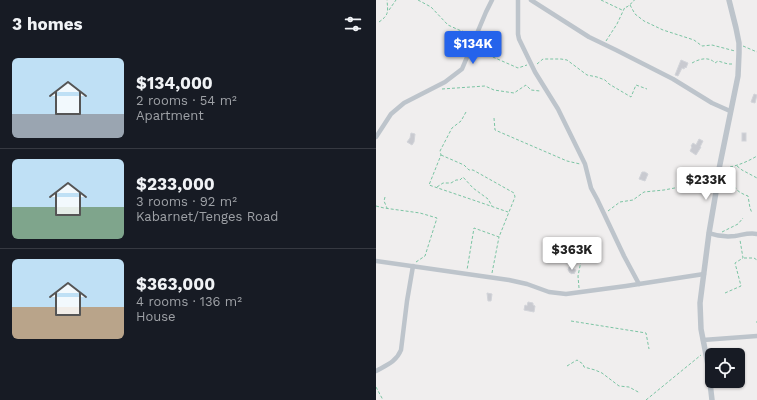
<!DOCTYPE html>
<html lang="en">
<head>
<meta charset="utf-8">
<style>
  body { margin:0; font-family:"Work Sans",sans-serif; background:#20242c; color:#f1f3f6; height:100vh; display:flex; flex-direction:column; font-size:15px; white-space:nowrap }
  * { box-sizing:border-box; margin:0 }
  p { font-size:13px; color:#9ea1a6 }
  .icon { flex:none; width:22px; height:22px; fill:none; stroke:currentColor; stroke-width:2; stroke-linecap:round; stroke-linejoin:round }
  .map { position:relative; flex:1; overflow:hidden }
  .details { display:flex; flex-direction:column; background:#171b24; width:376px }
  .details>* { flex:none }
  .controls { position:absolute; left:329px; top:348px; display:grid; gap:8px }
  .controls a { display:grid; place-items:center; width:40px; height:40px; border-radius:6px; background:#171b24; box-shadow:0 1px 3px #0004; font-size:20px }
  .price { position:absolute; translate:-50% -34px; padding:0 9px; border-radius:4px; background:#fff; color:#222; font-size:13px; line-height:26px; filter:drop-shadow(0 1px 2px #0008) }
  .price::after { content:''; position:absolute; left:50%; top:24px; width:12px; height:9px; margin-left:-6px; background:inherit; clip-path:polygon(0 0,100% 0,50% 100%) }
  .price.current { background:#2563eb; color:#fff }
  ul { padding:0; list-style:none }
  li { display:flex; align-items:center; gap:12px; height:100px; padding:0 12px }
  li+li { border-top:1px solid #363941 }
  li span { display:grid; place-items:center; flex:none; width:112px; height:80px; border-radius:6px; color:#555 }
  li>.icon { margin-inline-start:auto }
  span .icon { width:48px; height:48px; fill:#fffc; stroke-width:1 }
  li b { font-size:17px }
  h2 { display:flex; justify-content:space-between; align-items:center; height:48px; padding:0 12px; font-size:17px }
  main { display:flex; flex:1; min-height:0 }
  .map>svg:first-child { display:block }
  .building { fill:#c9cad0; stroke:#d2d4d9 }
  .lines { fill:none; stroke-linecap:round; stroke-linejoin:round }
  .path { stroke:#7bc4a3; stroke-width:1; stroke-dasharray:3 2; stroke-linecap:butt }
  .minor { stroke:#bdc4cb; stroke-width:4.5 }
  .tertiary { stroke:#bdc4cb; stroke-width:5.5 }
</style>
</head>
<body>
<main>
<section class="details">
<h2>3 homes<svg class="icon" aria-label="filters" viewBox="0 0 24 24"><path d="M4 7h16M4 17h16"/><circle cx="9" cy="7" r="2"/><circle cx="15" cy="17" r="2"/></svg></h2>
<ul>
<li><span style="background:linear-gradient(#bfe0f5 70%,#9aa5b1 0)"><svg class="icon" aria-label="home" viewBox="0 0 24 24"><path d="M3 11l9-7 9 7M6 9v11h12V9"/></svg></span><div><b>$134,000</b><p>2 rooms · 54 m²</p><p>Apartment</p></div></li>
<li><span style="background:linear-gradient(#bfe0f5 60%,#7fa58c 0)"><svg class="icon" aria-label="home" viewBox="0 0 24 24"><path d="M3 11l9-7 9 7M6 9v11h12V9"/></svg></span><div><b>$233,000</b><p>3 rooms · 92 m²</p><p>Kabarnet/Tenges Road</p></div></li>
<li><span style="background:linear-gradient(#bfe0f5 60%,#b9a48a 0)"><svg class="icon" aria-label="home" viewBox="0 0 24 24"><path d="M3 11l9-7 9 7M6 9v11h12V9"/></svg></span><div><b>$363,000</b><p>4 rooms · 136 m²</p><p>House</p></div></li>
</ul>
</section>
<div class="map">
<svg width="381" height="400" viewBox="0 0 381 400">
  <rect width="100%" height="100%" fill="#f0eeee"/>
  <!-- building -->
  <g class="building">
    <path d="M305 60 312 63 310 68 309 67 308 69 306 68 302 76 299 75Z"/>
    <path d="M378 94 381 95 379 103 375 102Z"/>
    <path d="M35 133 39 134 38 142 36 145 31 142 34 138Z"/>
    <rect x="366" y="133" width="4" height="8"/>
    <path d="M323 139 327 141 324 147H325L320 155 314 151 316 147 315 146 317 143 320 145Z"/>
    <path d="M266 172H269L272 174 269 181 263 179Z"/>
    <path d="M193 267 200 270 198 274 197 273 196 274 193 272V271L192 270Z"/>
    <path d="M111 293 116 294 115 301H112Z"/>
    <path d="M152 302 157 303V305L159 306 158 312 148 310 149 305 151 306Z"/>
  </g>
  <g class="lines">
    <!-- path -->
    <g class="path">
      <path d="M42 0 55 7 72 25 83 30 95 34"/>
      <path d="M225 0 246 10"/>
      <path d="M254 5 259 14 268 21 287 30 318 40 326 46 336 45 359 51"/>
      <path d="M13 10 20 0"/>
      <path d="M3 22C13 15 12 12 11 0"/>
      <path d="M230 41 241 24 249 7H251L258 1V0"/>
      <path d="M367 46 381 52"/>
      <path d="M98 50 110 54 142 68 151 65"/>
      <path d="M316 63C323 59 333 56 339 63L342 61 352 64H358"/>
      <path d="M161 64 167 59H185L191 60 211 75 221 77 229 80 233 84 255 97 260 85 271 89"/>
      <path d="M66 89 109 86 118 90 138 93 150 85 155 90 164 91"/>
      <path d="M90 112 85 121 76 128 64 151 65 155 53 185 103 202 132 212"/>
      <path d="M118 118 119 130 191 161 204 164"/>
      <path d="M65 155 88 165 93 170H97L122 184 138 193 139 197 123 237 98 228 91 270"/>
      <path d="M361 166 366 170 381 178"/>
      <path d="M354 167C357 183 355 190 372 196L374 208 376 213"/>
      <path d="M349 168C361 166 371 162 381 156"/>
      <path d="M61 187 67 183H75L80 180H84L87 177 97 188 112 199 116 206"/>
      <path d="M9 197 8 201 11 208"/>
      <path d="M0 206 8 208 44 213 61 218 49 256 40 262"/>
      <path d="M232 211 244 202 257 200 268 192 288 190 320 184 336 186"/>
      <path d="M346 232 362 224 367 218"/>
      <path d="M368 258H378L381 260"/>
      <path d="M116 273 123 237"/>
      <path d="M203 288 202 276 206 256"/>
      <path d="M349 293 365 286 359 263 367 258 364 240"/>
      <path d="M195 321 270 333 273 349"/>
      <path d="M380 322H381"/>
      <path d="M191 366 201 360 207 364 208 367 219 370 226 373 243 386 253 387 264 393"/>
      <path d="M0 387 7 400"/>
      <path d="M270 400 325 355"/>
    </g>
    <!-- minor -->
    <g class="minor">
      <path d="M142 0V34L143 39 159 72 182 109 209 164 215 188 221 199 248 256 263 284"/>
      <path d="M155 0 213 37 240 50 297 79 336 103 354 111"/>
      <path d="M0 137 15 114 28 103 69 82 86 69 110 12 116 0"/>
      <path d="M333 233C341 236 350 237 359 236 366 235 374 232 381 234"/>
      <path d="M0 261 133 280 151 284 173 292 190 294 250 286 328 274"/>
      <path d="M327 340 381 336"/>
      <path d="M0 371C11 365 20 362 25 350L31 301 37 266"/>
    </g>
    <!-- tertiary -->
    <path class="tertiary" d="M336 400 332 365 325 329 324 303 333 233 341 186 343 169 362 76 363 53V43L360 28 353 0"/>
  </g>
</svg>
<div class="controls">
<a><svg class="icon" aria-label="locate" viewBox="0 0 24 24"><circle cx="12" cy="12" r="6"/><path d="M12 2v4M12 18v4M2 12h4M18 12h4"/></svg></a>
</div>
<b class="price current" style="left:97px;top:65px">$134K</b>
<b class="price" style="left:330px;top:201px">$233K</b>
<b class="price" style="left:196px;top:271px">$363K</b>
</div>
</main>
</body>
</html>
